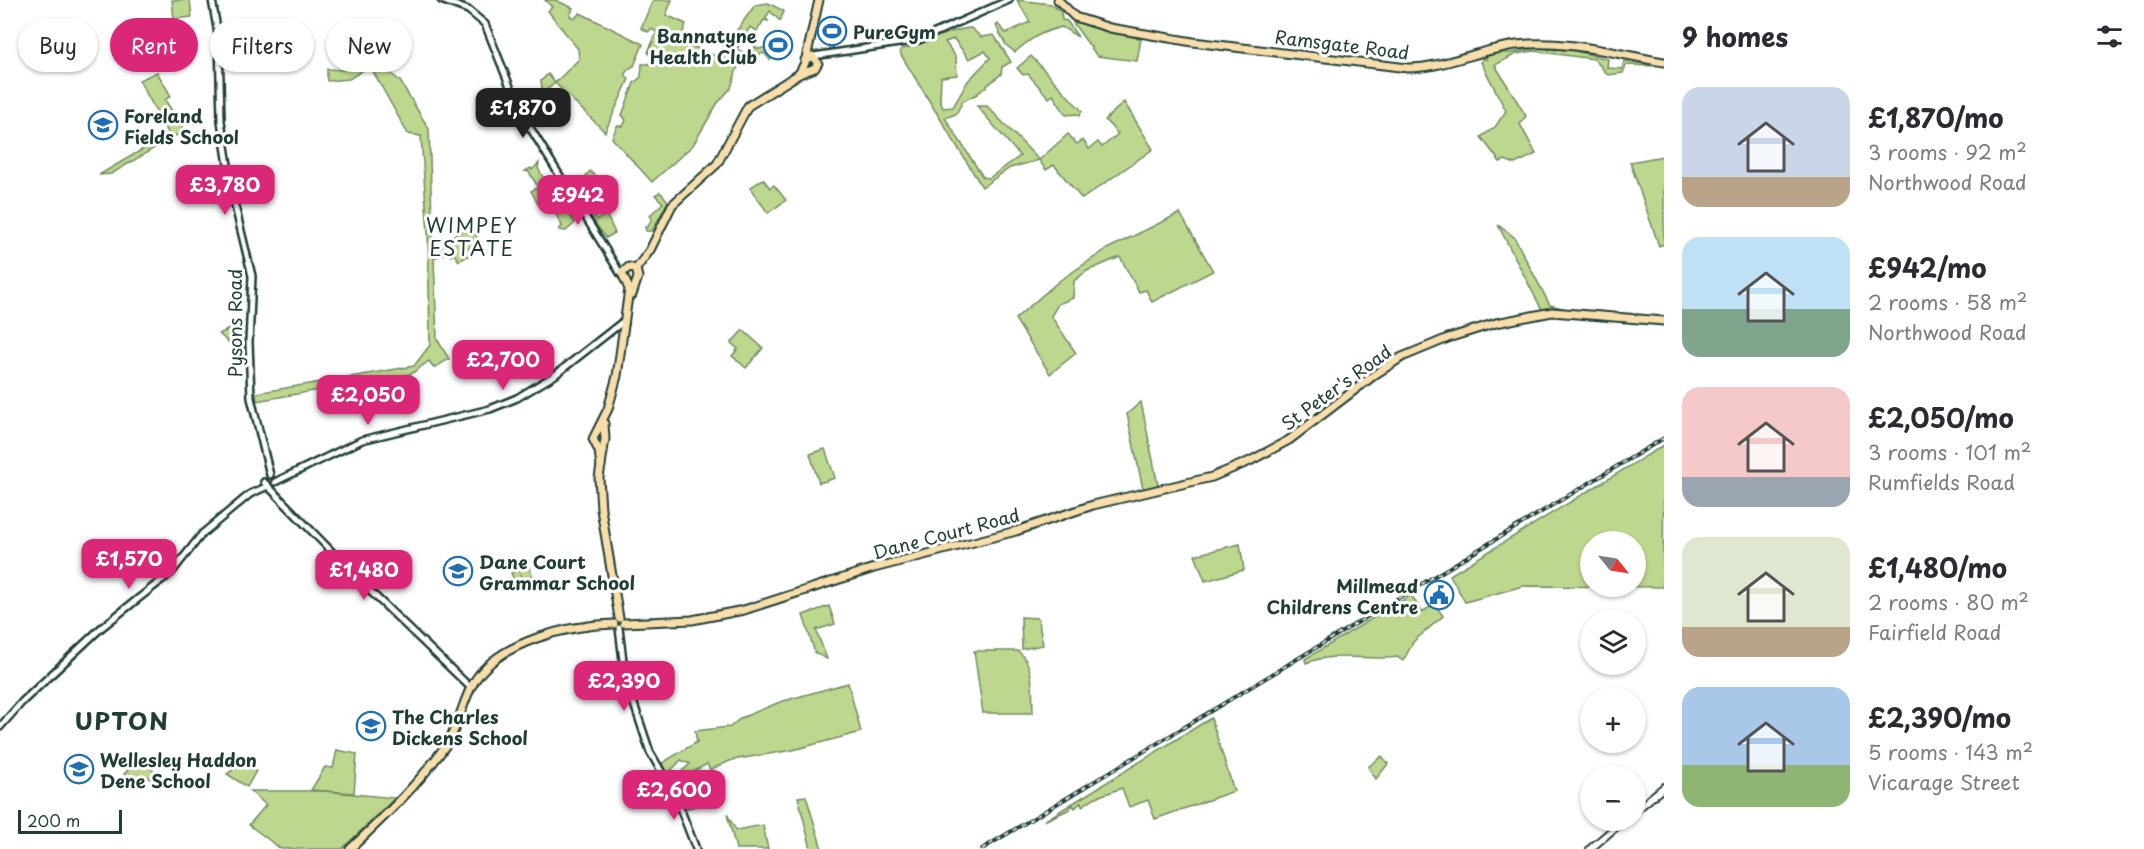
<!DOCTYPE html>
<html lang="en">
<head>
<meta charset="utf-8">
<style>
  body { margin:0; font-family:"Playpen Sans",sans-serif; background:#f2f2f3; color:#2b2b33; height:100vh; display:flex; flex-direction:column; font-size:22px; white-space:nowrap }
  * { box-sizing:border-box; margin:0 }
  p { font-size:20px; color:#7c7c81 }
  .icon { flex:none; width:33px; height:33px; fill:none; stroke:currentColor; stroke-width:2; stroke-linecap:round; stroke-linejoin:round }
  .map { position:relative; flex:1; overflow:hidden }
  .side { display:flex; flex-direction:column; background:#fff; width:480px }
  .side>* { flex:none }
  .top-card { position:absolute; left:18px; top:18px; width:570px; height:54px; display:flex; gap:12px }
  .needle { width:39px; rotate:120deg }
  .controls { position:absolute; left:1580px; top:531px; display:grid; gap:12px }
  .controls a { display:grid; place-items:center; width:66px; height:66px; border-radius:50%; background:#fff; box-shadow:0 2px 4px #0004; font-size:30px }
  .scale { position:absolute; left:18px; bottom:15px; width:104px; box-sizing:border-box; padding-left:6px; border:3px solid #1f3d34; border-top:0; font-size:16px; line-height:21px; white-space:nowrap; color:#1f3d34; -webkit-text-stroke:4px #fff; paint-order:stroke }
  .price { position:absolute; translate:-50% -51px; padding:0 14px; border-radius:12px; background:#db2777; color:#fff; font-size:20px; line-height:39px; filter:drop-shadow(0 2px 3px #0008) }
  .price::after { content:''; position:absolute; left:50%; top:36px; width:18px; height:14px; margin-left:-9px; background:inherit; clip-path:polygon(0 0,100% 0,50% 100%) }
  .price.active { background:#222; color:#fff }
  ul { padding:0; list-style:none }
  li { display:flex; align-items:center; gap:18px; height:150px; padding:0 18px }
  li span { display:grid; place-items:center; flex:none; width:168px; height:120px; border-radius:18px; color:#555 }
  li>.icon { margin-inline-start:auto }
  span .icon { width:72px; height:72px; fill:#fffc; stroke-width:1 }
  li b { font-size:26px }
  h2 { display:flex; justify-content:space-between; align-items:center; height:72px; padding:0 18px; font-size:26px }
  .tag { padding:0 21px; border-radius:27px; background:#fff; box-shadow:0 2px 4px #0004; font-size:21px; line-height:54px }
  .tag.active { background:#db2777; color:#fff }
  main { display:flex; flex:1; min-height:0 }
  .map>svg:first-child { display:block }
  .green { fill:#bdd78e; stroke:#6e8a61; stroke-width:1.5; fill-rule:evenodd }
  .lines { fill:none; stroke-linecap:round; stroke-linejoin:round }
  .tertiary-casing { stroke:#1f3d34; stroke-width:10 }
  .secondary-casing { stroke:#1f3d34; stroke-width:10 }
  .primary-casing { stroke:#1f3d34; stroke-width:11 }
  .tertiary { stroke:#fff; stroke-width:5 }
  .secondary { stroke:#fff; stroke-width:6 }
  .primary { stroke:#f8deab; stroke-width:7 }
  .rail-casing { stroke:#1f3d34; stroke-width:4 }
  .rail { stroke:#fff; stroke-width:1.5; stroke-dasharray:4.5; stroke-linecap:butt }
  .labels { text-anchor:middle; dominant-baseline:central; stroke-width:6; stroke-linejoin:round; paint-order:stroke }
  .poi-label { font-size:18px; font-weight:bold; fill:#1f3d34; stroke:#fff; text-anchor:start }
  .street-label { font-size:18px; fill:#1f3d34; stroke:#fff }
  .neighbourhood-label { font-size:20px; letter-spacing:1.5px; fill:#1f3d34; stroke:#fff }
  .district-label { font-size:24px; font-weight:bold; letter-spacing:1.5px; fill:#1f3d34; stroke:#fff }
</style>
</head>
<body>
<main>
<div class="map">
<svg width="1664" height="849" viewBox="0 0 1664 849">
  <rect width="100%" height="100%" fill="#fff"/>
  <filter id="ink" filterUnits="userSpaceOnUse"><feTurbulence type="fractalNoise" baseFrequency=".0167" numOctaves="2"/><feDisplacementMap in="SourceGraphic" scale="12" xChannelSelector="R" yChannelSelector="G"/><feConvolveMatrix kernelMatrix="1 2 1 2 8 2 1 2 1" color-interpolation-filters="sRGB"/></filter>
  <g filter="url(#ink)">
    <!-- green -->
    <g class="green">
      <path d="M172 0H190L192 17 174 19Z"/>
      <path d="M545 0H555L573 8 570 16 575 18 580 13 643 44 634 66 628 69 625 74 629 79 605 132 555 83 542 94 539 91 542 88 541 81 548 74 555 83 579 59 578 49 548 11 552 7Z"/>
      <path d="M653 0H672L666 15 686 24 680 41 718 57 755 5 768 3 784 11 780 21 770 11 766 18 768 21 764 20 757 31 750 27 737 49 751 57 755 46 758 49 768 47 773 57 770 60 764 53 760 54 750 65 741 56 731 88 717 104 693 145 652 182 612 138 617 126H623L626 120 622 115 634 83 641 77 642 64H649L652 58 648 52 657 32 651 29 648 32 641 28Z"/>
      <path d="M1017 0 1051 4 1061 12 1062 20 1067 21 1078 37 1062 27C1043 31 1030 39 1015 52L1006 45 996 26 998 24 1006 33 1030 22Z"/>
      <path d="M1078 22 1141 39 1137 61 1097 56 1073 23Z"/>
      <path d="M971 28 981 37 994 35 1011 62 1002 67 1001 74 977 94 963 101 956 114 945 118 983 177 989 178 1020 156 977 106H987L1039 160 1068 134 1077 144 1083 140 1089 149 1098 142 1102 147 1118 134 1105 120 1124 102 1153 149 1082 199 1054 165 1046 170 1039 160 1010 168 982 187 901 55 900 50C924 44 947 30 971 28ZM954 39 969 59 985 51 990 58 968 81 953 107 943 108 940 100 941 77 957 75 956 57 945 42Z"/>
      <path d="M1541 47 1550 50 1554 47V50L1562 49 1563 51 1571 50 1608 59 1607 68 1622 69 1624 61 1657 66 1626 65 1623 73 1608 75 1594 59 1534 51 1516 54 1495 65 1526 116 1520 124 1536 154 1515 164 1505 160 1500 162 1481 137 1495 127 1506 111 1481 62 1484 58 1487 60 1485 57 1489 53H1512Z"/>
      <path d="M367 54 400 81 429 129 433 247 470 226 480 242 465 250 468 256 459 261 454 254 451 256 446 253 434 258 437 339 449 359 434 368 429 361 411 374 257 401 256 393 414 366 430 345 428 233 421 136 408 134 370 66 349 79 327 81V69L344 70Z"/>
      <path d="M1031 56 1082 111 1079 116 1077 114 1066 115 1053 95 1049 98 1028 74 1023 75 1017 68Z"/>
      <path d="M157 72 171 96 165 100 185 131 171 138 139 80Z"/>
      <path d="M155 142 159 144 158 146 111 174 99 175Z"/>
      <path d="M1664 156V244L1659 246 1630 162Z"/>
      <path d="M539 163 538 168 544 179 555 177 561 187 544 198 562 188 563 190 556 195 575 223 566 231 559 230 562 226 548 199 538 204 531 191 538 187 529 172 525 171 531 168 532 170Z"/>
      <path d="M590 171 600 181 596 179 585 190 584 200 596 218 593 220 576 187Z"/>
      <path d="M763 179 770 188 774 185 786 200 768 213 750 188Z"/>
      <path d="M660 192 668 201 652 231H646L645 227H648L652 218 650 215 663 203 655 195Z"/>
      <path d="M1180 213 1213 271 1152 302 1146 290 1139 292 1120 257 1087 271 1074 281 1073 298 1058 304 1051 316 1076 353 1050 374 1015 319 1059 281 1107 249Z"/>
      <path d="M606 214 615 233 606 238 594 222Z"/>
      <path d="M1498 225 1514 237 1550 305 1566 309 1565 311 1542 310Z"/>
      <path d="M242 323 244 357 219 334Z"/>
      <path d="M743 330 763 348 746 368 732 356 738 349 731 343Z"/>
      <path d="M1141 402 1158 485 1143 489 1127 414Z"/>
      <path d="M1664 445 1663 587 1523 586 1465 602 1450 575ZM1590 542H1635V586H1590Z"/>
      <path d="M825 449 835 478 819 483 810 454Z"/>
      <path d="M1240 544 1244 570 1205 581 1195 555Z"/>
      <path d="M528 565 534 580 526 584 520 573 524 584 517 587 511 573Z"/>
      <path d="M1411 595 1422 612 1435 604 1443 616 1414 641 1403 661 1397 657C1367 661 1333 651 1306 663L1305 659Z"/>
      <path d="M829 606 835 624 816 630 827 659 815 653 803 615Z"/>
      <path d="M1021 617 1038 618 1043 645 1022 649Z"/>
      <path d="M974 651H1018C1035 664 1032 693 1033 713H983Z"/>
      <path d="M848 683 861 732 793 750 732 760 710 770 707 764 682 778V771L690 764 681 760 667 775 672 780 675 778 677 780 670 784 659 765 697 742 695 731 730 727 741 718 780 702Z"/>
      <path d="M1211 718 1234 791 1155 819 1148 800 1129 807 1122 788 1094 798 1082 806 1081 802 1075 808 1073 805 1068 810 1044 821Z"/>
      <path d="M337 750 357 754 354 793 311 790 325 767 333 768Z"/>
      <path d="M1382 756 1388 764 1376 779 1368 767Z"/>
      <path d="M140 758 165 782 160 788 147 776 137 786 124 774Z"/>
      <path d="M242 763 256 771 247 787 227 774Z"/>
      <path d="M696 785 702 805 683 809 681 797Z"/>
      <path d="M250 791H323L395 798 342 849H281L249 825 266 805Z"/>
      <path d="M806 796 822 849H811L798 797Z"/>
      <path d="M727 814 736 830 763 825 768 849H736Z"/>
    </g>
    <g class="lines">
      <!-- tertiary casing -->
      <g class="tertiary-casing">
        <g id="tertiary">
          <path d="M212 0 219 40 221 121 234 202 252 276 249 342 251 398 270 475"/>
          <path d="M441 0 468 10 485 24 515 99 529 126 622 276"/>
          <path d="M814 56 919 40 1009 0"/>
          <path d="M264 482 370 591 471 688"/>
          <path d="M275 482 362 440 490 409 517 398 555 375 625 320"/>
          <path d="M619 628 625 677 650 752 675 795 696 849"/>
          <path d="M0 727 22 702 101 628 172 572 202 534 250 494 268 486"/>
        </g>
      </g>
      <!-- secondary casing -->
      <g class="secondary-casing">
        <g id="secondary">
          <path d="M1635 811 1664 787"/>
          <path d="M1590 849 1624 820"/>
        </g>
      </g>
      <!-- primary casing -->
      <g class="primary-casing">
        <g id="primary">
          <path d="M1058 0 1075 17 1110 28 1193 42 1408 68C1444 68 1480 49 1517 45 1565 39 1616 54 1664 62"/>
          <path d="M799 74 805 63 819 0"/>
          <path d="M636 269 650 250 672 205 717 164 748 106 799 74 815 68 818 63 812 56 805 60"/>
          <path d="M632 295 638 277 636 269"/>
          <path d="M604 423 605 439 599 478 601 509 619 618"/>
          <path d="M601 466 599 451 593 439 608 409 617 376 629 289 622 273 629 267 636 269"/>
          <path d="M624 623 692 620 744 610 874 568 1016 531 1093 505 1212 477 1250 461 1289 440 1377 373 1402 357 1448 338 1496 323 1552 312 1664 321"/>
          <path d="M350 849C384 817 419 784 446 745 460 725 462 701 474 682 499 641 570 625 614 624"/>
        </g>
      </g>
      <!-- tertiary -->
      <use href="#tertiary" class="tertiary"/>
      <!-- secondary -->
      <use href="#secondary" class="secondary"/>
      <!-- primary -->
      <use href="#primary" class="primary"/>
      <!-- rail casing -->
      <g class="rail-casing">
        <path id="rail" d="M982 849 1664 438"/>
      </g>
      <!-- rail -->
      <use href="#rail" class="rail"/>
    </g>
  </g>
  <!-- icons -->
  <defs>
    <g id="stadium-ring" transform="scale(1.5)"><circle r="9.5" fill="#fff" stroke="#1f6fb2" stroke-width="1.5"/><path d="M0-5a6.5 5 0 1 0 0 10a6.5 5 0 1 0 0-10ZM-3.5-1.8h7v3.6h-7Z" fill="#1f6fb2"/></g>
    <g id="school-ring" transform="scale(1.5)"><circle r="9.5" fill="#fff" stroke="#1f6fb2" stroke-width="1.5"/><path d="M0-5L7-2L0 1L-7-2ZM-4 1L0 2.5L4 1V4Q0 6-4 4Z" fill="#1f6fb2"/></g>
    <g id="civic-ring" transform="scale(1.5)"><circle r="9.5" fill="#fff" stroke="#1f6fb2" stroke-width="1.5"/><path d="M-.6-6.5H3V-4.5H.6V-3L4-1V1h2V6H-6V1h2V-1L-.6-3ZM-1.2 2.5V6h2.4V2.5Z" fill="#1f6fb2"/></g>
  </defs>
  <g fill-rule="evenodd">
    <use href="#stadium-ring" x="832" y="31"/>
    <use href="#stadium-ring" x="778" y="45"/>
    <use href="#school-ring" x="103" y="125"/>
    <use href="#school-ring" x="458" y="571"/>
    <use href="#civic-ring" x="1439" y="595"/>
    <use href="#school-ring" x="371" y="726"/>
    <use href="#school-ring" x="79" y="769"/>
  </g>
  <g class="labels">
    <!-- poi labels -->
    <g class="poi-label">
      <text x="853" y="31">PureGym</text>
      <text x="757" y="35" text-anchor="end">Bannatyne<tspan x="757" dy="21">Health Club</tspan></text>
      <text x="124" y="115">Foreland<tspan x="124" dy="21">Fields School</tspan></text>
      <text x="479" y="561">Dane Court<tspan x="479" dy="21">Grammar School</tspan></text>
      <text x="1418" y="585" text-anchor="end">Millmead<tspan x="1418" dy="21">Childrens Centre</tspan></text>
      <text x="392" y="716">The Charles<tspan x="392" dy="21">Dickens School</tspan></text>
      <text x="100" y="759">Wellesley Haddon<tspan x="100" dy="21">Dene School</tspan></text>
    </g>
    <!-- street labels -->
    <g class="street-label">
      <text transform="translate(1342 44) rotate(7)">Ramsgate Road</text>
      <text transform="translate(234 323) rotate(-90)">Pysons Road</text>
      <text transform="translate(1336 387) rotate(-36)">St Peter's Road</text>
      <text transform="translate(946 533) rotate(-15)">Dane Court Road</text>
    </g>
    <!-- neighbourhood labels -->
    <g class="neighbourhood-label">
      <text x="472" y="225">WIMPEY<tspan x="472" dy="23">ESTATE</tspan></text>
    </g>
    <!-- district labels -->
    <g class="district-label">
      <text x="122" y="720">UPTON</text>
    </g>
  </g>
</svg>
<div class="controls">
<a><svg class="needle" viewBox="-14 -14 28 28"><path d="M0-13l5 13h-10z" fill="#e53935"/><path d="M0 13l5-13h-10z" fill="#7c7c81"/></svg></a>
<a><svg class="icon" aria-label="layers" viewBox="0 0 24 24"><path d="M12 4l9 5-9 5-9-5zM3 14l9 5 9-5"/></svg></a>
<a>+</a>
<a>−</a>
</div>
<div class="scale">200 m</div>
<b class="price active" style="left:523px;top:139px">£1,870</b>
<b class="price" style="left:225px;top:216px">£3,780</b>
<b class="price" style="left:578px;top:226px">£942</b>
<b class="price" style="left:503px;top:391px">£2,700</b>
<b class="price" style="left:368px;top:426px">£2,050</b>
<b class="price" style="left:129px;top:590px">£1,570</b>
<b class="price" style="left:364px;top:601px">£1,480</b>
<b class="price" style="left:624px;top:712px">£2,390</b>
<b class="price" style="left:674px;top:821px">£2,600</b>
<div class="top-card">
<a class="tag">Buy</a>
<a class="tag active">Rent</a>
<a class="tag">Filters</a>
<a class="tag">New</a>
</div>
</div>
<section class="side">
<h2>9 homes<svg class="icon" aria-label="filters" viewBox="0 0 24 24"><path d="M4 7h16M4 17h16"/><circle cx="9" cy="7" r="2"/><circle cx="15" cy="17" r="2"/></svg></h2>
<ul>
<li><span style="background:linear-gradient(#c9d6e8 75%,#b9a48a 0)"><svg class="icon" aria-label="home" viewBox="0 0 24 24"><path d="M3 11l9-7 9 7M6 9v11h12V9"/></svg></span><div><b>£1,870/mo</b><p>3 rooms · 92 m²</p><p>Northwood Road</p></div></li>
<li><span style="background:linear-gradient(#bfe0f5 60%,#7fa58c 0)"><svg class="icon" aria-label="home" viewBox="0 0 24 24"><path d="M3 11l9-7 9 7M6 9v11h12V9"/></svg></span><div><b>£942/mo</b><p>2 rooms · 58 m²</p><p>Northwood Road</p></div></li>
<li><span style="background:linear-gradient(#f6c9c9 75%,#9aa5b1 0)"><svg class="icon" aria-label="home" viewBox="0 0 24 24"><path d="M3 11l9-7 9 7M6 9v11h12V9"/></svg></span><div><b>£2,050/mo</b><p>3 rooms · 101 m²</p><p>Rumfields Road</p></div></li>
<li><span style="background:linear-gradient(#dfe7d0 75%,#b9a48a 0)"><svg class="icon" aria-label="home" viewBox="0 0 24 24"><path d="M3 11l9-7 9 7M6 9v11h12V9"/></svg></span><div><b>£1,480/mo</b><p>2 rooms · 80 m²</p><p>Fairfield Road</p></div></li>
<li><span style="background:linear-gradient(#a9c7e8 65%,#8fb573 0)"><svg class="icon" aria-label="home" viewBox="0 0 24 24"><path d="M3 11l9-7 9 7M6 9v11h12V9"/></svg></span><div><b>£2,390/mo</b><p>5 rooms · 143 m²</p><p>Vicarage Street</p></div></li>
</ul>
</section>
</main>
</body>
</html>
